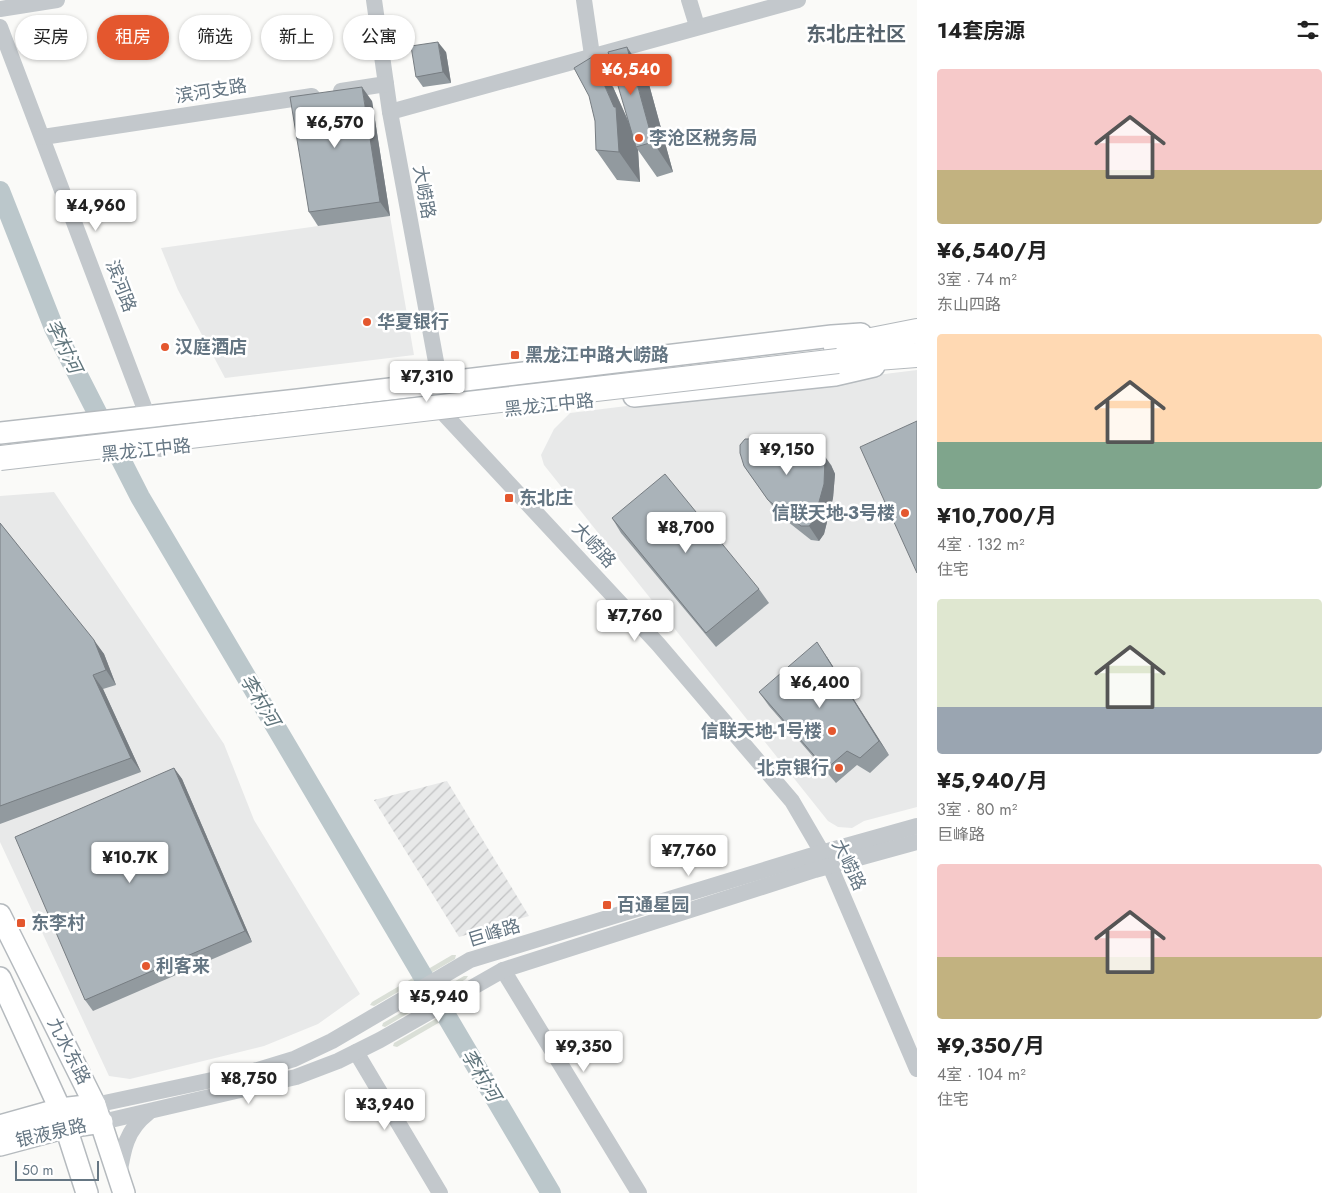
<!DOCTYPE html>
<html lang="zh">
<head>
<meta charset="utf-8">
<style>
  body { margin:0; font-family:Jost,"Noto Sans SC",sans-serif; background:#f2f2f2; color:#222; height:100vh; display:flex; flex-direction:column; font-size:19px; white-space:nowrap }
  * { box-sizing:border-box; margin:0 }
  p { font-size:16px; color:#767676 }
  .icon { flex:none; width:28px; height:28px; fill:none; stroke:currentColor; stroke-width:2; stroke-linecap:round; stroke-linejoin:round }
  .map { position:relative; flex:1; overflow:hidden }
  .side { display:flex; flex-direction:column; background:#fff; width:425px }
  .side>* { flex:none }
  .hud { position:absolute; left:15px; top:15px; width:475px; height:45px; display:flex; gap:10px }
  .scale { position:absolute; left:15px; bottom:12px; width:84px; box-sizing:border-box; padding-left:5px; border:2px solid #657683; border-top:0; font-size:14px; line-height:18px; white-space:nowrap; color:#657683; -webkit-text-stroke:4px #fff; paint-order:stroke }
  .price { position:absolute; translate:-50% -42px; padding:0 11px; border-radius:5px; background:#fff; color:#222; font-size:16px; line-height:32px; filter:drop-shadow(0 1px 2px #0008) }
  .price::after { content:''; position:absolute; left:50%; top:30px; width:15px; height:11px; margin-left:-8px; background:inherit; clip-path:polygon(0 0,100% 0,50% 100%) }
  .price.active { background:#e4572e; color:#fff }
  ul { padding:0; list-style:none }
  li { display:grid; align-content:center; gap:10px; height:265px; padding:0 20px }
  li span { display:grid; place-items:center; height:155px; border-radius:5px; color:#555 }
  li>.icon { margin-inline-start:auto }
  span .icon { width:90px; height:90px; fill:#fffc; stroke-width:1 }
  li b { font-size:21px }
  h2 { display:flex; justify-content:space-between; align-items:center; height:60px; padding:0 20px; font-size:21px }
  .chip { padding:0 18px; border-radius:22px; background:#fff; box-shadow:0 1px 4px #0004; font-size:18px; line-height:45px }
  .chip.active { background:#e4572e; color:#fff }
  main { display:flex; flex:1; min-height:0 }
  .map>svg:first-child { display:block }
  .built { fill:#e8e9e9 }
  .industrial { fill:url(#industrial-furrows) }
  .grass { fill:#dadfd7 }
  .lines { fill:none; stroke-linecap:round; stroke-linejoin:round }
  .river { stroke:#bbc7cb; stroke-width:20 }
  .major-casing { stroke:#b5babe; stroke-width:24 }
  .highway-casing { stroke:#b4b9bd; stroke-width:26 }
  .minor { stroke:#c3c8cc; stroke-width:16 }
  .major { stroke:#fff; stroke-width:21 }
  .highway { stroke:#fff; stroke-width:24 }
  .highway-bridge-casing { stroke:#b4b9bd; stroke-width:26; stroke-linecap:butt }
  .highway-bridge { stroke:#fff; stroke-width:24 }
  .wall { fill:#929a9f }
  .shaded-wall { fill:#777d82 }
  .building { fill:#aab3b9; stroke:#777d82 }
  .poi-dot { fill:#e4572e; stroke:#fff; stroke-width:2 }
  .labels { text-anchor:middle; dominant-baseline:central; stroke-width:5; stroke-linejoin:round; paint-order:stroke }
  .street-label { font-size:18px; fill:#657683; stroke:#fff }
  .poi-label { font-size:18px; font-weight:bold; fill:#657683; stroke:#fff; text-anchor:start }
  .water-label { font-size:19px; font-style:italic; fill:#60757c; stroke:#fff }
  .quarter-label { font-size:20px; font-weight:bold; fill:#57646e; stroke:#fff }
</style>
</head>
<body>
<main>
<div class="map">
<svg width="917" height="1193" viewBox="0 0 917 1193">
  <defs>
    <pattern id="industrial-furrows" width="10" height="10" patternUnits="userSpaceOnUse" patternTransform="scale(1.25)"><rect width="10" height="10" fill="#e8e9e9"/><path d="M-1 1l2-2M0 10L10 0M9 11l2-2" fill="none" stroke="#c0c1c2"/></pattern>
  </defs>
  <rect width="100%" height="100%" fill="#fafaf8"/>
  <!-- built -->
  <g class="built">
    <path d="M390 216 414 355 225 378 178 290 161 248Z"/>
    <path d="M917 370V807L864 821 852 828 838 827 828 821 544 465 541 455 554 429 570 413Z"/>
    <path d="M54 492 224 744 254 820 360 994 318 1024 264 1046 130 1079 109 1076 0 842V496Z"/>
  </g>
  <!-- industrial -->
  <path class="industrial" d="M447 781 529 916 459 937 374 800Z"/>
  <!-- grass -->
  <g class="grass">
    <path d="M452 955H456L455 959 374 1006 370 1005 372 1002Z"/>
    <path d="M464 976H468L466 979 385 1027 382 1026 383 1023Z"/>
    <path d="M475 996H479L478 1000 397 1047 393 1046 394 1043Z"/>
  </g>
  <g class="lines">
    <!-- river -->
    <path class="river" d="M0 191 54 328 140 497 551 1193"/>
    <!-- major casing -->
    <g class="major-casing">
      <g id="major">
        <path d="M634 396 835 375 874 366"/>
        <path d="M0 433 298 400 832 336 861 334"/>
        <path d="M0 915 95 1105 124 1193"/>
        <path d="M0 978 60 1109 87 1193"/>
        <path d="M0 1126 60 1109 95 1105"/>
        <path d="M0 1145 67 1127 102 1122"/>
      </g>
    </g>
    <!-- highway casing -->
    <g class="highway-casing">
      <g id="highway">
        <path d="M836 347 917 331"/>
        <path d="M838 361 917 355"/>
      </g>
    </g>
    <!-- minor -->
    <g class="minor">
      <path d="M374 0 390 112 446 416 658 644 792 801 830 866 917 1069"/>
      <path d="M584 0 592 55"/>
      <path d="M689 0 697 26"/>
      <path d="M0 9 57 0"/>
      <path d="M0 27 160 449"/>
      <path d="M341 91 386 84"/>
      <path d="M390 112 798 0"/>
      <path d="M43 137 312 96"/>
      <path d="M503 970 639 1193"/>
      <path d="M356 1052 440 1193"/>
      <path d="M95 1105 254 1071 294 1059 332 1041 470 960 810 856 917 826"/>
      <path d="M102 1122 296 1077 338 1061 380 1040 503 970 815 870 917 842"/>
      <path d="M119 1176C123 1150 126 1130 148 1113"/>
    </g>
    <!-- major -->
    <use href="#major" class="major"/>
    <!-- highway -->
    <use href="#highway" class="highway"/>
    <!-- highway-bridge casing -->
    <g class="highway-bridge-casing">
      <path id="highway-bridge" d="M0 458 838 361"/>
    </g>
    <!-- highway-bridge -->
    <use href="#highway-bridge" class="highway-bridge"/>
  </g>
  <!-- wall -->
  <g class="wall">
    <path d="M446 52 451 83 423 87 416 77Z"/>
    <path d="M647 77 673 172 657 177 638 150 640 182 617 180 596 150 613 87 628 120Z"/>
    <path d="M372 101 390 216 318 226 309 212Z"/>
    <path d="M831 465 835 474 833 498 824 534 819 541 811 540 778 514 744 466Z"/>
    <path d="M612 518 759 589 769 603 716 647 621 533Z"/>
    <path d="M0 523 104 654 116 685 103 689 141 772 0 824Z"/>
    <path d="M827 657 889 755 870 773 857 765 836 783 769 706 759 692Z"/>
    <path d="M174 768 182 779 252 942 93 1011 85 1000Z"/>
  </g>
  <!-- shaded-wall -->
  <g class="shaded-wall">
    <path d="M438 42 446 52 451 83 443 72Z"/>
    <path d="M627 47 647 77 673 172 653 142Z"/>
    <path d="M592 57 613 87 631 128 636 147 638 150 640 182 619 152 614 107Z"/>
    <path d="M362 87 372 101 390 216 380 202Z"/>
    <path d="M821 451 831 465 835 474 833 498 824 534 819 541 809 526Z"/>
    <path d="M94 640 104 654 116 685 106 670Z"/>
    <path d="M817 642 827 657 889 755 879 741Z"/>
    <path d="M93 675 103 689 141 772 131 758Z"/>
    <path d="M174 768 182 779 252 942 245 931Z"/>
  </g>
  <!-- building -->
  <g class="building">
    <path d="M438 42 443 72 416 77 411 46Z"/>
    <path d="M627 47 653 142 636 147 608 52Z"/>
    <path d="M592 57 614 107H616L619 152 596 150 595 121 589 96 574 68Z"/>
    <path d="M362 87 380 202 309 212 290 97Z"/>
    <path d="M917 421V573L860 447Z"/>
    <path d="M745 439H767L803 444 821 451 825 460 824 484 814 520 809 526H801L768 500 744 466 740 453V445Z"/>
    <path d="M665 474 759 589 706 633 612 518Z"/>
    <path d="M0 523 94 640 106 670 93 675 131 758 0 806Z"/>
    <path d="M817 642 879 741 860 758 847 751 826 769 759 692Z"/>
    <path d="M174 768 245 931 85 1000 15 837Z"/>
  </g>
  <!-- markers -->
  <g class="poi-dot">
    <circle cx="639" cy="138" r="5"/>
    <circle cx="367" cy="322" r="5"/>
    <circle cx="165" cy="347" r="5"/>
    <rect x="510" y="350" width="10" height="10" rx="2.5"/>
    <rect x="504" y="493" width="10" height="10" rx="2.5"/>
    <circle cx="905" cy="513" r="5"/>
    <circle cx="832" cy="731" r="5"/>
    <circle cx="839" cy="768" r="5"/>
    <rect x="602" y="900" width="10" height="10" rx="2.5"/>
    <rect x="16" y="918" width="10" height="10" rx="2.5"/>
    <circle cx="146" cy="966" r="5"/>
  </g>
  <g class="labels">
    <!-- street labels -->
    <g class="street-label">
      <text transform="translate(211 91) rotate(-9)">滨河支路</text>
      <text transform="translate(424 192) rotate(80)">大崂路</text>
      <text transform="translate(121 286) rotate(69)">滨河路</text>
      <text transform="translate(549 405) rotate(-6)">黑龙江中路</text>
      <text transform="translate(146 450) rotate(-6)">黑龙江中路</text>
      <text transform="translate(594 545) rotate(47)">大崂路</text>
      <text transform="translate(849 865) rotate(64)">大崂路</text>
      <text transform="translate(494 933) rotate(-17)">巨峰路</text>
      <text transform="translate(69 1051) rotate(63)">九水东路</text>
      <text transform="translate(51 1133) rotate(-13)">银液泉路</text>
    </g>
    <!-- poi labels -->
    <g class="poi-label">
      <text x="649" y="138">李沧区税务局</text>
      <text x="377" y="322">华夏银行</text>
      <text x="175" y="347">汉庭酒店</text>
      <text x="525" y="355">黑龙江中路大崂路</text>
      <text x="519" y="498">东北庄</text>
      <text x="895" y="513" text-anchor="end">信联天地-3号楼</text>
      <text x="822" y="731" text-anchor="end">信联天地-1号楼</text>
      <text x="829" y="768" text-anchor="end">北京银行</text>
      <text x="617" y="905">百通星园</text>
      <text x="31" y="923">东李村</text>
      <text x="156" y="966">利客来</text>
    </g>
    <!-- water labels -->
    <g class="water-label">
      <text transform="translate(64 346) rotate(64)">李村河</text>
      <text transform="translate(260 700) rotate(59)">李村河</text>
      <text transform="translate(481 1075) rotate(59)">李村河</text>
    </g>
    <!-- quarter labels -->
    <g class="quarter-label">
      <text x="856" y="34">东北庄社区</text>
    </g>
  </g>
</svg>
<div class="scale">50 m</div>
<b class="price active" style="left:631px;top:96px">¥6,540</b>
<b class="price" style="left:335px;top:149px">¥6,570</b>
<b class="price" style="left:96px;top:232px">¥4,960</b>
<b class="price" style="left:427px;top:403px">¥7,310</b>
<b class="price" style="left:787px;top:476px">¥9,150</b>
<b class="price" style="left:686px;top:554px">¥8,700</b>
<b class="price" style="left:635px;top:642px">¥7,760</b>
<b class="price" style="left:820px;top:709px">¥6,400</b>
<b class="price" style="left:689px;top:877px">¥7,760</b>
<b class="price" style="left:130px;top:884px">¥10.7K</b>
<b class="price" style="left:439px;top:1023px">¥5,940</b>
<b class="price" style="left:584px;top:1073px">¥9,350</b>
<b class="price" style="left:249px;top:1105px">¥8,750</b>
<b class="price" style="left:385px;top:1131px">¥3,940</b>
<div class="hud">
<a class="chip">买房</a>
<a class="chip active">租房</a>
<a class="chip">筛选</a>
<a class="chip">新上</a>
<a class="chip">公寓</a>
</div>
</div>
<section class="side">
<h2>14套房源<svg class="icon" aria-label="filters" viewBox="0 0 24 24"><path d="M4 7h16M4 17h16"/><circle cx="9" cy="7" r="2"/><circle cx="15" cy="17" r="2"/></svg></h2>
<ul>
<li><span style="background:linear-gradient(#f6c9c9 65%,#c2b280 0)"><svg class="icon" aria-label="home" viewBox="0 0 24 24"><path d="M3 11l9-7 9 7M6 9v11h12V9"/></svg></span><div><b>¥6,540/月</b><p>3室 · 74 m²</p><p>东山四路</p></div></li>
<li><span style="background:linear-gradient(#ffd9b3 70%,#7fa58c 0)"><svg class="icon" aria-label="home" viewBox="0 0 24 24"><path d="M3 11l9-7 9 7M6 9v11h12V9"/></svg></span><div><b>¥10,700/月</b><p>4室 · 132 m²</p><p>住宅</p></div></li>
<li><span style="background:linear-gradient(#dfe7d0 70%,#9aa5b1 0)"><svg class="icon" aria-label="home" viewBox="0 0 24 24"><path d="M3 11l9-7 9 7M6 9v11h12V9"/></svg></span><div><b>¥5,940/月</b><p>3室 · 80 m²</p><p>巨峰路</p></div></li>
<li><span style="background:linear-gradient(#f6c9c9 60%,#c2b280 0)"><svg class="icon" aria-label="home" viewBox="0 0 24 24"><path d="M3 11l9-7 9 7M6 9v11h12V9"/></svg></span><div><b>¥9,350/月</b><p>4室 · 104 m²</p><p>住宅</p></div></li>
</ul>
</section>
</main>
</body>
</html>
